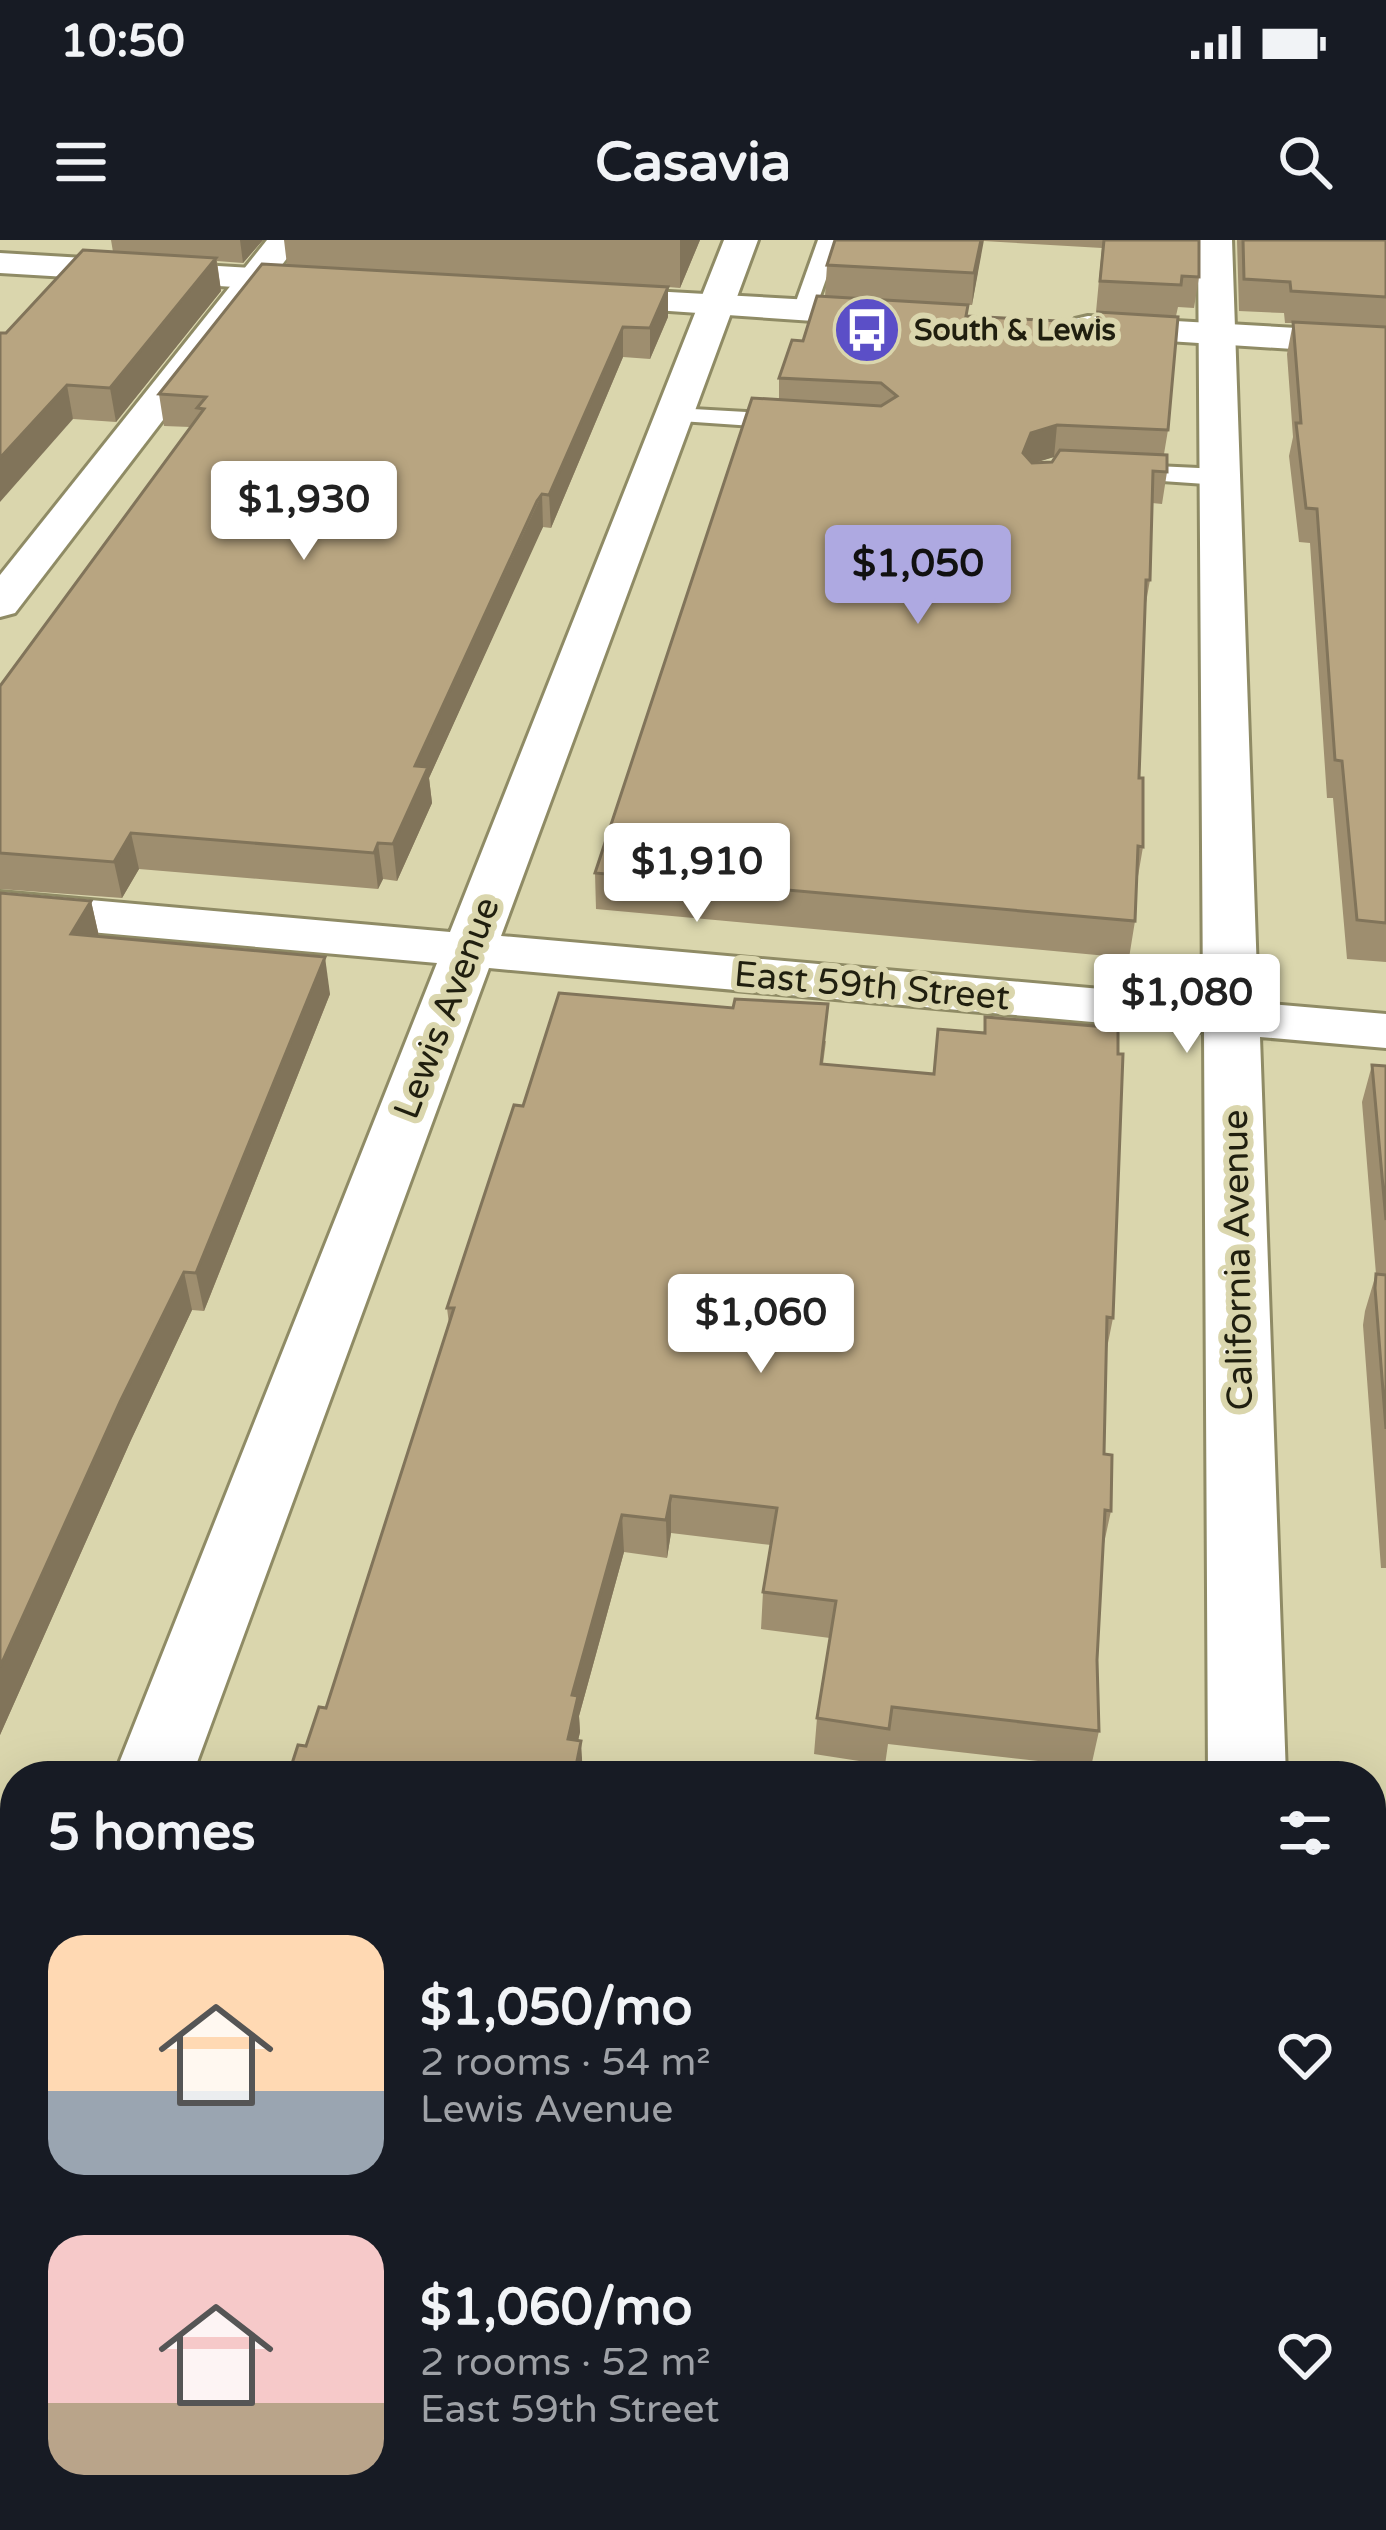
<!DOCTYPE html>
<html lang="en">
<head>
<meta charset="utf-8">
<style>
  body { margin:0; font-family:"Varela Round",sans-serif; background:#20242c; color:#f1f3f6; height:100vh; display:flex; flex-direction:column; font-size:45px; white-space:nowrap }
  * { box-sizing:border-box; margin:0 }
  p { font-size:39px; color:#9ea1a6 }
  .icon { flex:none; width:66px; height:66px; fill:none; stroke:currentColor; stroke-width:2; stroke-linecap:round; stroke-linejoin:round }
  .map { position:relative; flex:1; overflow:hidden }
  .panel { position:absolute; left:0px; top:1521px; width:1386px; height:771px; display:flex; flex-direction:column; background:#171b24; border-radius:48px 48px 0 0; box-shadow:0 12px 48px #0002 }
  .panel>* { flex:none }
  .price { position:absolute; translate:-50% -102px; padding:0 27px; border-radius:12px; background:#fff; color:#222; font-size:39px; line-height:78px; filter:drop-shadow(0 3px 6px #0008) }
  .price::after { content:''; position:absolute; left:50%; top:72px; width:36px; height:27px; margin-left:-18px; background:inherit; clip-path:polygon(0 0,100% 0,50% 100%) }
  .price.active { background:#aea9e1; color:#111 }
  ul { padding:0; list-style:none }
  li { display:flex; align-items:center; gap:36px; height:300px; padding:0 48px }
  li span { display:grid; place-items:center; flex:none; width:336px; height:240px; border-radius:36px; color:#555 }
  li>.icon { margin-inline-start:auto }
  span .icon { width:144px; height:144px; fill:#fffc; stroke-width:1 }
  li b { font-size:51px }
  h2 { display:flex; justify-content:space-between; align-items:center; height:144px; padding:0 48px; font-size:51px }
  .status { display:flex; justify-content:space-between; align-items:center; height:84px; padding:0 60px; background:#171b24; direction:ltr }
  .status svg { height:33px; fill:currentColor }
  header { display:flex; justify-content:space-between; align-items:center; height:156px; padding:0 48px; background:#171b24; font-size:54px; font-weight:700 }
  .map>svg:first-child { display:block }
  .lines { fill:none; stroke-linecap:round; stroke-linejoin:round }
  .service-casing { stroke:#8f8b65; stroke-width:6 }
  .minor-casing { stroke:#8f8b65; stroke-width:6 }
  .secondary-casing { stroke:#8f8b65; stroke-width:6 }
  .service { fill:#fff; fill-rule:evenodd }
  .minor { fill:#fff; fill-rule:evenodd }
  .secondary { fill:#fff; fill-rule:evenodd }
  .wall { fill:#9e8e6f; fill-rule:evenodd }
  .shaded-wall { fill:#81745a }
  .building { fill:#b8a581; stroke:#81745a; stroke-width:3 }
  .labels { text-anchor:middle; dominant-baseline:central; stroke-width:12; stroke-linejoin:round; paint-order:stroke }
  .far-poi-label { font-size:30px; font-weight:bold; fill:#201f0f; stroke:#dad6ad; text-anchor:start }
  .street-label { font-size:36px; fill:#201f0f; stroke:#dad6ad }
</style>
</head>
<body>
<div class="status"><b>10:50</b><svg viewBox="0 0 49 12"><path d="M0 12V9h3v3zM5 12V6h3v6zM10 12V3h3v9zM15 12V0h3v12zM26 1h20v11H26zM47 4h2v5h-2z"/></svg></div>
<header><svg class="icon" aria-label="menu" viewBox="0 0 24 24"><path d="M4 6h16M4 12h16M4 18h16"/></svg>Casavia<svg class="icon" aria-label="search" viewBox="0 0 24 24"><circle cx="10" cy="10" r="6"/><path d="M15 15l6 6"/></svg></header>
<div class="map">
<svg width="1386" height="2290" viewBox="0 0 1386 2290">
  <rect width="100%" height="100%" fill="#dad6ad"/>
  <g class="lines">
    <!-- service casing -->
    <g class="service-casing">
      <g id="service">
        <path d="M818 0H840L815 70 804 77 793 70Z"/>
        <path d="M675 168 799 175 811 182 799 189 666 180V170Z"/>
        <path d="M1113 224 1220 229 1233 237 1220 245 1104 237 1100 232 1104 227Z"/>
      </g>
    </g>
    <!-- minor casing -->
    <g class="minor-casing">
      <g id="minor">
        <path d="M267 0H301L15 373 0 377V335Z"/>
        <path d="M724 0H758L501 696 1203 758 1198 0H1232L1258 763 1386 774V808L1260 797 1286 1536H1208L1204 792 489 728 192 1536H114L437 723 0 684V652L450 692Z"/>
        <path d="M15 1853V1971L0 1977V1859Z"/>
        <rect x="1212" y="2277" width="98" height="13"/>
      </g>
    </g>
    <!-- secondary casing -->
    <g class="secondary-casing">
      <g id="secondary">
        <path d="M0 13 338 33 350 36 355 43 350 50 338 53 0 33Z"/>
        <path d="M579 47 901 65 913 69 919 76 913 83 901 87 567 64 562 57 567 50Z"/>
        <path d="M1088 76 1386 93V115L1075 95 1070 87 1075 79Z"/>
      </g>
    </g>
    <!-- service -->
    <use href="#service" class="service"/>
    <!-- minor -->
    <use href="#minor" class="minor"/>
    <!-- secondary -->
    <use href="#secondary" class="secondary"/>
  </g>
  <!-- wall -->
  <g class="wall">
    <path d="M111 0H263L243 23 217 21 221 51 116 182 73 179 6 93 113 12Z"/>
    <path d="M284 0H700L680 48 668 47V77L650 119 623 117 551 288 543 287 539 294 429 538 432 563 397 641 383 639 378 649 139 629 122 658 0 649V446L190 187 164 186 159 154 287 25Z"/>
    <path d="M835 0H1199V37L1194 68 1178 67 1176 76 1096 72 1102 8 983 1 972 65 825 56 827 25Z"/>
    <path d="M1237 0H1386V722L1347 719 1333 558H1327L1310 303 1299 302 1289 216 1293 197 1287 114 1293 83H1285L1284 73 1239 71Z"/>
    <path d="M968 76 1168 190 1164 214 1167 232 1162 264 1152 263 1150 340 1144 374 1139 538 1143 607 1137 642 1135 681 1129 718 596 669 595 633 779 160V138L803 101ZM1056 217 1052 222 1032 223 1054 217Z"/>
    <path d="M0 653 91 661 99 696 330 754 204 1071 192 1070 131 1200 0 1495Z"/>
    <path d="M985 777 1113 1078 1106 1113 1104 1214 1111 1271 1103 1308 1097 1420 1099 1491 1091 1527 888 1504 885 1525 814 1514 817 1478 830 1398 761 1389 763 1352 771 1305 671 1293 667 1318 624 1312 579 1476 580 1492 578 1501 306 1506 326 1468 449 1084 447 1068 523 866 826 801 823 824 934 834 984 793Z"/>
    <path d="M1372 825 1386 826V1328H1381L1363 1085 1365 1071 1376 1034 1362 862Z"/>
  </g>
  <!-- shaded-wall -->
  <g class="shaded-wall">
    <path d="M240 0H263L243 23Z"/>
    <path d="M680 0H700L680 48Z"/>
    <path d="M981 0H984L972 65 974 33Z"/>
    <path d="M216 18 221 51 116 182 110 148Z"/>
    <path d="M668 47V77L650 119V88Z"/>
    <path d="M623 87V117L551 288 549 255Z"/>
    <path d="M67 145 73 179 0 262V218Z"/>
    <path d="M1057 185 1054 217 1028 225 1023 213 1031 193Z"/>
    <path d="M542 254 543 287 429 538 432 563 397 641 393 604 415 526Z"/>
    <path d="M131 593 139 629 122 658 114 622Z"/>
    <path d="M378 603 383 639 378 649 374 613Z"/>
    <path d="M91 661 99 697 71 694Z"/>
    <path d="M325 717 330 754 204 1071 196 1033Z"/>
    <path d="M184 1032 192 1070 131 1200 0 1495V1427L120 1162Z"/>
    <path d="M671 1256V1293L667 1318 666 1280Z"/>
    <path d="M622 1275 624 1312 579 1476 580 1492 570 1535 568 1499 572 1455Z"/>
    <path d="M581 1501 583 1536H574Z"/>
    <path d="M289 2277H307L303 2290 287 2286Z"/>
  </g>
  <!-- building -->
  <g class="building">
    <path d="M835 0H981L974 33 827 25Z"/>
    <path d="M1104 0H1199V37L1182 36 1181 45 1100 41Z"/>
    <path d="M1243 0H1386V57L1291 51 1290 42 1244 39Z"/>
    <path d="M83 10 216 18 110 148 67 145 0 218V93H6Z"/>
    <path d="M262 24 668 47 650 88 623 87 549 255 542 254 537 261 415 526 428 527 393 604 378 603 374 613 131 593 114 622 0 613V446L204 169 197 168 206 157 159 154Z"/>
    <path d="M817 56 968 65 966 76 1097 83 1098 72 1178 77 1168 190 1057 185 1031 193 1023 213 1032 223 1052 222 1060 210 1167 215V232L1153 231 1150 340H1146L1139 538H1143V607L1138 606 1135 681 595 633 752 158 881 166 897 156 881 143 779 138 792 100 803 101Z"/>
    <path d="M1293 82 1386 87V683L1357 680 1342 521 1335 520 1317 269 1306 268 1296 183H1301Z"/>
    <path d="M0 653 91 661 71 694 325 717 196 1033 184 1032 120 1162 0 1427Z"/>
    <path d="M559 753 733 768 735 759 828 764 821 824 934 834 938 789 985 793V777L1118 788V814H1123L1113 1078 1107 1077 1104 1214 1112 1215 1111 1271 1105 1270 1097 1420 1099 1491 892 1467 889 1489 817 1478 836 1361 763 1352 777 1268 671 1256 666 1280 622 1275 572 1455 578 1456 568 1499 581 1501 574 1536H288L298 1505 306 1506 319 1467 326 1468 454 1068H447L514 865 523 866Z"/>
    <path d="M1372 825 1386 826V980Z"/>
    <path d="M1376 1034 1386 1035V1189L1375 1048Z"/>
    <path d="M0 2237 15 2240V2277H289L287 2286 312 2290H0Z"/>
    <path d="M669 2277H774L772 2290H667Z"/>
    <path d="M887 2277H1074L1073 2290H886Z"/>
    <path d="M607 2283 655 2290H606Z"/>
  </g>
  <!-- icons -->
  <defs>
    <g id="bus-disc" transform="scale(3.45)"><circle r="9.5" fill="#5b4fc7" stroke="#dad6ad"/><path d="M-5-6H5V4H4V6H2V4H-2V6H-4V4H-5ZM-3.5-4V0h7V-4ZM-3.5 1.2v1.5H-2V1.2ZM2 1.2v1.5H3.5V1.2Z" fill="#fff"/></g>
  </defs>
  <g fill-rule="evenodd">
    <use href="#bus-disc" x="867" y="90"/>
  </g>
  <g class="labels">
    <!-- far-poi labels -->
    <g class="far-poi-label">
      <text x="914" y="90">South &amp; Lewis</text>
    </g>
    <!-- street labels -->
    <g class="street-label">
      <text transform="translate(872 746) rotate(5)">East 59th Street</text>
      <text transform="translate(447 768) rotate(-69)">Lewis Avenue</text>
      <text transform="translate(1238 1020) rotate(-91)">California Avenue</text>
    </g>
  </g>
</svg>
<b class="price" style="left:304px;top:323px">$1,930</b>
<b class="price active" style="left:918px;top:387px">$1,050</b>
<b class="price" style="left:697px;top:685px">$1,910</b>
<b class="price" style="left:1187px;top:816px">$1,080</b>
<b class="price" style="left:761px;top:1136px">$1,060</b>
<section class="panel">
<h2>5 homes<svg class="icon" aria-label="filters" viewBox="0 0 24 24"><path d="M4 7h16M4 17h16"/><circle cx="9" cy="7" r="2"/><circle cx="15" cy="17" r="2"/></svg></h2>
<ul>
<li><span style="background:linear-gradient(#ffd9b3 65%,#9aa5b1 0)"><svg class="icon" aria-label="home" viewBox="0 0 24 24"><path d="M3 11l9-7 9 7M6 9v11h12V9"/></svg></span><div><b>$1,050/mo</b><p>2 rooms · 54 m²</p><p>Lewis Avenue</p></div><svg class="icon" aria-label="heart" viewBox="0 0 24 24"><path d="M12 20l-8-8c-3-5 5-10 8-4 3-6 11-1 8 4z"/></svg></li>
<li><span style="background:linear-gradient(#f6c9c9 70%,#b9a48a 0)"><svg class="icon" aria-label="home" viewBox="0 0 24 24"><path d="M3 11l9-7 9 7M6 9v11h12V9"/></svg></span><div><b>$1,060/mo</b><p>2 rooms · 52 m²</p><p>East 59th Street</p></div><svg class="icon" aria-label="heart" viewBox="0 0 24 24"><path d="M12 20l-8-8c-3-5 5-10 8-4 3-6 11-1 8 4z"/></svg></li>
</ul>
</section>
</div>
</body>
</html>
